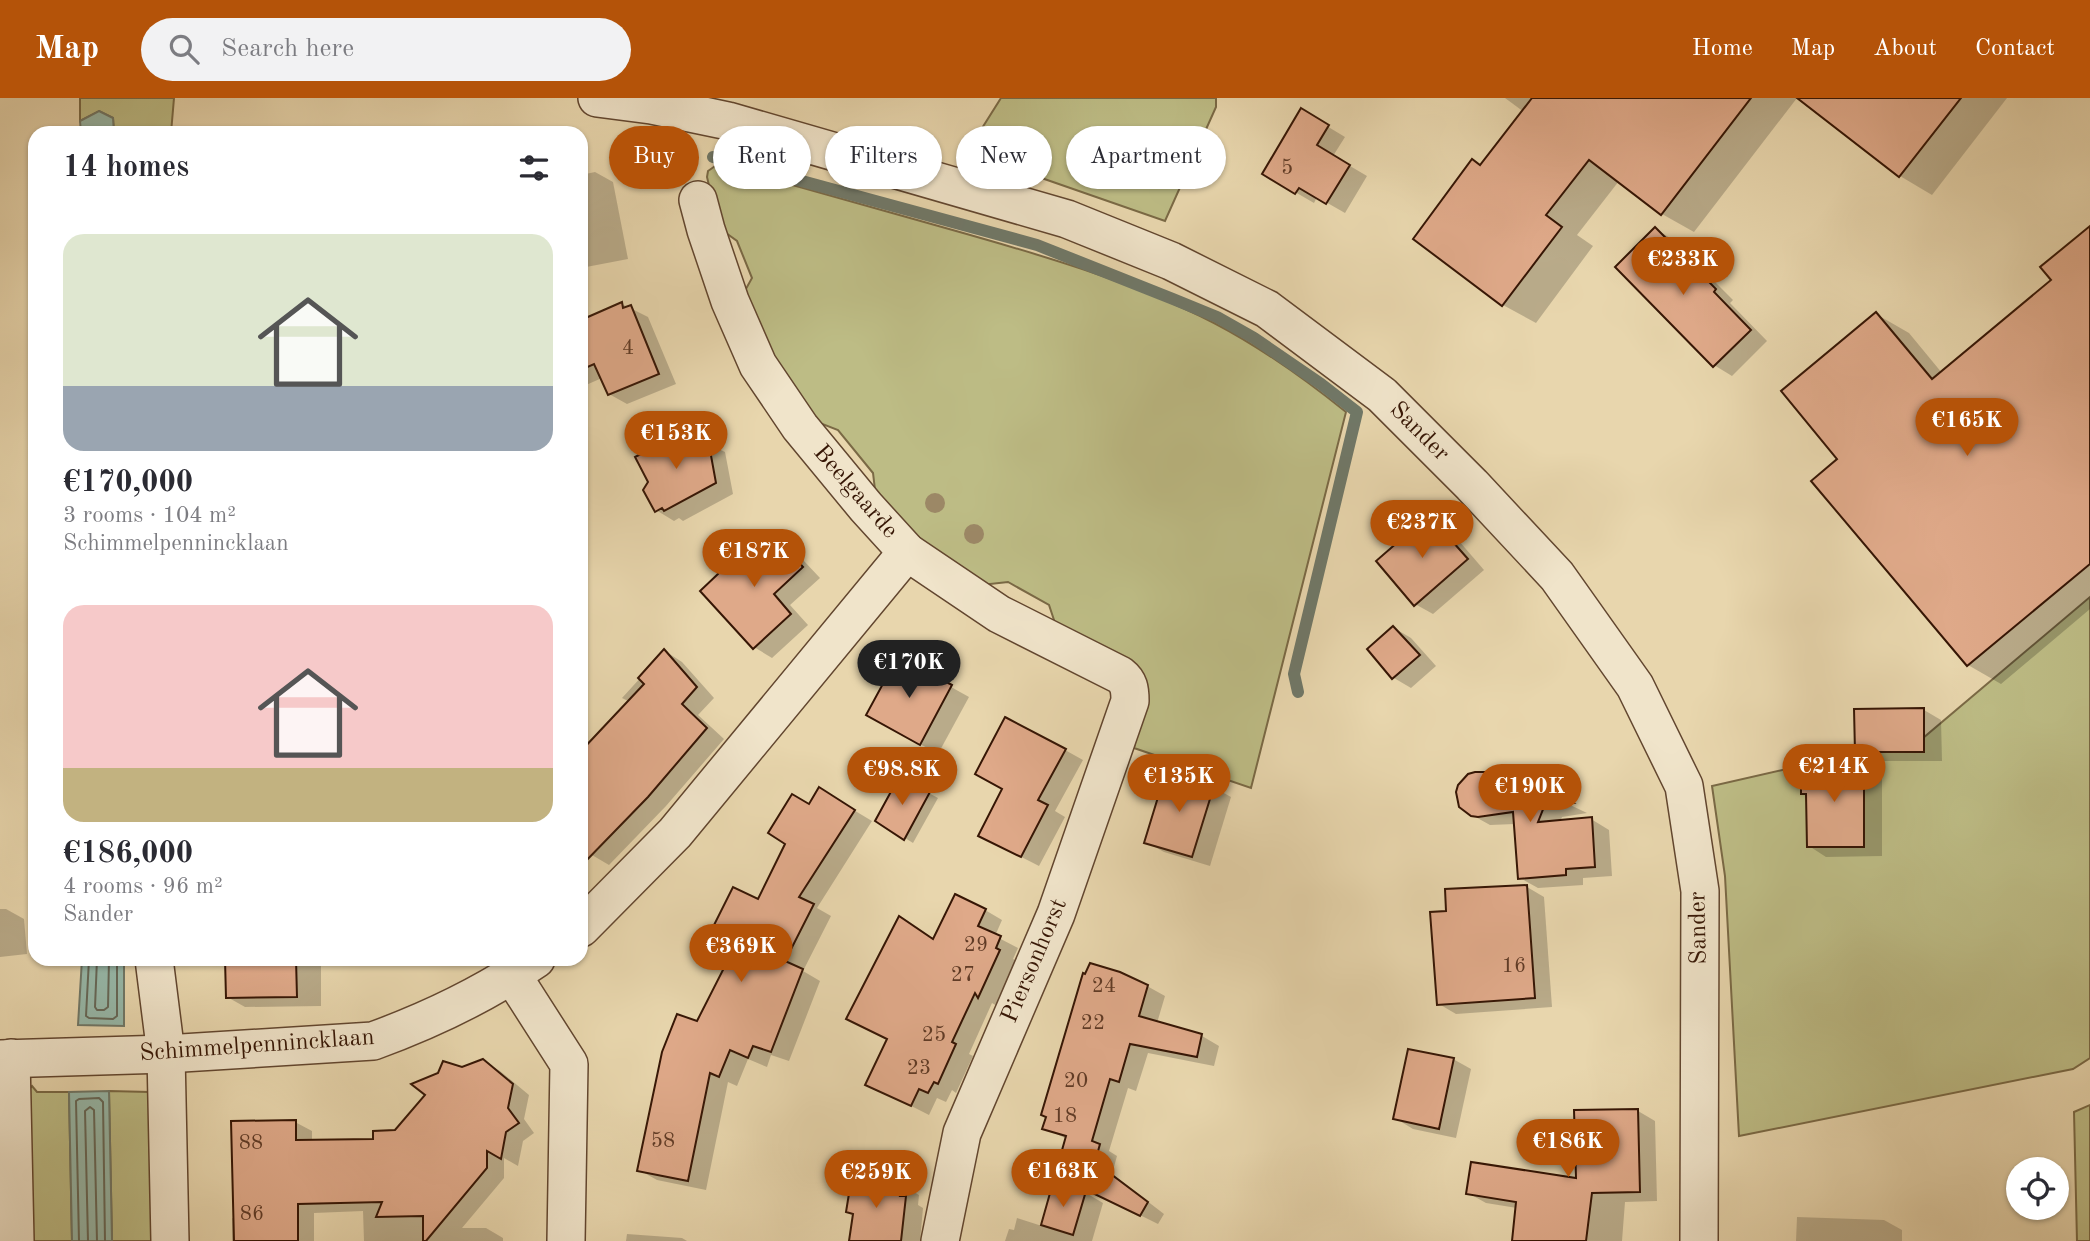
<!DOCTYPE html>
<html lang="en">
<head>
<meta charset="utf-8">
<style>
  body { margin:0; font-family:"Old Standard TT",serif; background:#f2f2f3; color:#2b2b33; height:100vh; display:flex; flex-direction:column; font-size:26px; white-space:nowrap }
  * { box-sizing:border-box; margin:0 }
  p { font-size:23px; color:#7c7c81 }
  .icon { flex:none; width:38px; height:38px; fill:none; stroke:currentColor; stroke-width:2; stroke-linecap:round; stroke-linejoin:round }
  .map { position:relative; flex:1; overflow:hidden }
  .sheet { position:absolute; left:28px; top:28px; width:560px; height:840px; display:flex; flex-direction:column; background:#fff; border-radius:21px; box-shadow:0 2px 5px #0004 }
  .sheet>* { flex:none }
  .top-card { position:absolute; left:609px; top:28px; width:665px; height:63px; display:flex; gap:14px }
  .buttons { position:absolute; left:2006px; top:1059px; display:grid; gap:14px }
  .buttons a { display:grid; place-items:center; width:63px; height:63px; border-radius:50%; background:#fff; box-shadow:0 2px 5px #0004; font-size:35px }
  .price { position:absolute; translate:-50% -60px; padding:0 16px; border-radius:24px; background:#b45309; color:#fff; font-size:23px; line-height:46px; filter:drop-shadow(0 2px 4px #0008) }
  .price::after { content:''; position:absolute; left:50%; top:42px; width:21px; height:16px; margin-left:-10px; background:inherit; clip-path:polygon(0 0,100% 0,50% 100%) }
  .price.active { background:#222; color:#fff }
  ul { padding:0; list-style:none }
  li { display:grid; align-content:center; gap:14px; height:371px; padding:0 35px }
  li span { display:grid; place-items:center; height:217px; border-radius:21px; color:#555 }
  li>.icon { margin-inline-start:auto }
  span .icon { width:126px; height:126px; fill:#fffc; stroke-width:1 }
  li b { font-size:30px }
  h2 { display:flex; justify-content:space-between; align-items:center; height:84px; padding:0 35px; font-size:30px }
  .tag { padding:0 24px; border-radius:32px; background:#fff; box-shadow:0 2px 5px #0004; font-size:24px; line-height:63px }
  .tag.active { background:#b45309; color:#fff }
  header { display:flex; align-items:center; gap:42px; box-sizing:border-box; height:98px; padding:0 35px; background:#b45309; color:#fff }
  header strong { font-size:33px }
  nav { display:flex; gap:38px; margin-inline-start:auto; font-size:24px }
  .search { width:490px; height:63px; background:#f2f2f3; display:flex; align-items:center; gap:18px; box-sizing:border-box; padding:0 24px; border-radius:38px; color:#7c7c81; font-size:26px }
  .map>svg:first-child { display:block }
  .green { fill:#bdbc85; stroke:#7a6945; stroke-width:2 }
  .water { fill:#97b9aa; stroke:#707868; stroke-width:2 }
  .shadow { fill:#0003 }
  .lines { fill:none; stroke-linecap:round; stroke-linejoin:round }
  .shore { stroke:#666858; stroke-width:2 }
  .stream { stroke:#707868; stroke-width:12 }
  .building { fill:#dfa989; stroke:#361605; stroke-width:2 }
  .street-casing { stroke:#62462f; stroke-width:40 }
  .street { stroke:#f0e4ca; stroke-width:37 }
  .tree { fill:#9c8866 }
  .labels { text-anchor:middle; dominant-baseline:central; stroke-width:7; stroke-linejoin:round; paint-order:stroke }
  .number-label { font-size:21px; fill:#603b26 }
  .street-label { font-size:24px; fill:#361605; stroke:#f0e4ca }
</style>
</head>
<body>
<header>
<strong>Map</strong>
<div class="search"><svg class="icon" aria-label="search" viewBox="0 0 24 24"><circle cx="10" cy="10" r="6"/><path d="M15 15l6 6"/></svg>Search here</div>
<nav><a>Home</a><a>Map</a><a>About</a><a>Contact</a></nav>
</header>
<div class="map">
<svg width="2090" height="1143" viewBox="0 0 2090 1143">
  <rect width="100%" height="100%" fill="#e8d6ad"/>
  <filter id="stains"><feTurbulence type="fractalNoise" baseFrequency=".00286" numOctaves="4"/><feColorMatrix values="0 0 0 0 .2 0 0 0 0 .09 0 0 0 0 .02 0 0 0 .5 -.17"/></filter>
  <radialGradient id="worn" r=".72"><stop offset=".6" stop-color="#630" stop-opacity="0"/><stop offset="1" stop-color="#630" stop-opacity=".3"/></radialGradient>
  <!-- green -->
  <g class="green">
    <path d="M80 0H174L171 35H114L113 20 99 13 80 23Z"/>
    <path d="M1001 0H1216V9L1165 123 967 54Z"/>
    <path d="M718 66C795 88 872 109 949 131 1038 156 1131 183 1214 225 1262 250 1305 281 1346 314L1251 690 1134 650 1145 594 1055 525 1049 507 1008 484 981 487 908 433 876 400 873 375 838 332 812 322 768 260 742 198 752 180 737 143 719 130 707 79 708 73Z"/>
    <path d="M2090 499V960L2073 971 1739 1038 1725 778 1712 688 1923 640Z"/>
    <path d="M32 988 37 994H69L72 1143H28L26 994Z"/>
    <path d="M109 993 149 994 155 1143H112Z"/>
    <path d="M2090 1007V1143H2077L2074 1014Z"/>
  </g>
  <!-- water -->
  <g class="water">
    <path d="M99 13 113 20 114 35H81L80 23Z"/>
    <path d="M82 861H124V928L78 927Z"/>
    <path d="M109 993 112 1143H72L69 994Z"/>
  </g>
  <!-- shadow -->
  <g class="shadow">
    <path d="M1505 0H1797L1694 134 1662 116 1619 83 1577 137 1593 148 1536 225 1503 207 1415 141 1481 68 1524 14Z"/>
    <path d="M1800 0H2007L1932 97 1900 78Z"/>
    <path d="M1302 13 1345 39 1333 58 1367 78 1345 115 1317 99 1314 105 1264 76Z"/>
    <path d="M595 74 613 84 628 161 581 170V77Z"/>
    <path d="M2090 130V511L2001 586 1968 567 1839 361 1876 216 1909 235 1942 275 2053 182Z"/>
    <path d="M1656 131 1673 142 1733 202 1730 205 1767 243 1732 278 1714 267Z"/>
    <path d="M622 206 648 219 676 286 627 306 609 296 602 280 586 287 581 284V224Z"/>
    <path d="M691 338 725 354 733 396 683 423 679 420 674 423 656 412Z"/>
    <path d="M1429 419 1447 429 1484 472 1433 516 1415 506Z"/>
    <path d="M770 435 788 446 820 480 790 507 808 527 772 560 754 549 742 461Z"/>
    <path d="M1394 530 1411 540 1436 568 1411 590 1394 580 1369 551Z"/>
    <path d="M665 553 682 564 714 600 698 617 724 641 666 708 609 767 592 757 581 761V655L630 604 622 600Z"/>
    <path d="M899 560 969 599 938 656 886 627Z"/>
    <path d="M1924 612 1941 622 1942 663H1875L1857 653Z"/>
    <path d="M1065 652 1083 662 1055 713 1065 719 1039 768 998 747Z"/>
    <path d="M1864 665 1882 676V758L1826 759 1809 748 1808 698 1803 695Z"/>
    <path d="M1503 675 1587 715 1562 719 1560 724 1591 721 1609 732 1612 778 1583 780V787L1538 790 1520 780 1515 726 1490 727 1472 717Z"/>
    <path d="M901 680 938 700 913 745 878 723Z"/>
    <path d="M1213 689 1231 699 1210 768 1164 754 1146 744Z"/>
    <path d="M837 702 872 723 817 810 831 818 803 873 820 883 789 963 771 957 767 969 748 961 737 988 728 984 706 1092 657 1082 639 1072 698 926 809 708Z"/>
    <path d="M1527 789 1544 799 1552 909 1456 916 1439 906 1448 815Z"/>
    <path d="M0 811H6L24 821 27 856 0 859Z"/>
    <path d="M985 812 1002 822 995 838 1018 850 1013 861 1017 863 997 908 992 905 969 956 973 958 956 995 952 992 946 1004 937 1000 929 1017 868 986 935 842Z"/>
    <path d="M232 861H317L321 867V908L245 909 229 900Z"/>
    <path d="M1147 888 1165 898 1157 925 1202 938 1219 948 1214 968 1148 955 1136 993 1128 990 1109 1053 1117 1058 1112 1076 1164 1116 1158 1126 1057 1076 1067 1041 1044 1030Z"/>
    <path d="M1453 961 1471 971 1456 1040 1413 1031 1395 1020Z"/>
    <path d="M483 963 500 973 529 997 524 1021 534 1035 523 1043 518 1068 504 1060V1080L462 1130H486L503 1140V1143H364L363 1113 314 1115V1143H232V1120L235 1121 295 1024 312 1033V1044L375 1043 395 1034 463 971Z"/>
    <path d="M1638 1013 1655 1023 1657 1103 1625 1104 1622 1143H1514L1517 1110 1486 1105 1468 1095 1577 1082Z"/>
    <path d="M902 1087 919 1097 918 1107 923 1110 920 1143H851L854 1117 848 1114Z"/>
    <path d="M1053 1090 1086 1095 1103 1105 1092 1143H1005L1009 1131 1014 1132 1017 1120 1042 1128Z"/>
    <path d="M1797 1119 1884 1122 1902 1132V1143H1796Z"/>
    <path d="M627 1136 682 1140 687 1143H626Z"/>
  </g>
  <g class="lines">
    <!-- shore -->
    <g class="shore">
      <path d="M89 861 86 918 89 920 113 921 117 918V861"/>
      <path d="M97 861 95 909 97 912H104L108 909 109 861"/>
      <path d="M79 1143 76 1003 79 1001 99 1000 103 1004 105 1143"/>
      <path d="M88 1143 85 1013 90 1009 94 1012 97 1143"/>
    </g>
    <!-- stream -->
    <path class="stream" d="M713 59 1037 147 1173 201 1217 219 1254 240 1321 286 1357 314 1294 576 1298 594"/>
  </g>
  <!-- building -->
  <g class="building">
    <path d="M1532 0H1751L1661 117 1589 62 1546 117 1562 129 1502 208 1413 141 1472 61 1480 67Z"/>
    <path d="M1797 0H1961L1899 79Z"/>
    <path d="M1301 10 1329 27 1317 47 1350 67 1326 106 1299 90 1295 96 1262 76Z"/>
    <path d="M2090 128V466L1967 568 1811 383 1837 361 1781 293 1876 214 1932 281 2051 182 2040 169Z"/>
    <path d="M1655 129 1716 191 1714 194 1751 232 1713 269 1615 169Z"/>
    <path d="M622 204 623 210 631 207 659 276 608 297 594 266 581 272V222Z"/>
    <path d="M679 336H692L698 347 708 341 716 385 664 413 662 410 655 414 643 392 648 384 635 359Z"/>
    <path d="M1429 417 1468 461 1414 508 1376 463Z"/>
    <path d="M770 433 803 469 774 496 791 516 753 551 700 493 738 457 741 460Z"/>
    <path d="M1393 528 1420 557 1392 581 1367 551Z"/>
    <path d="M664 551 697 589 682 606 707 630 648 699 581 768V653L644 586 638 580Z"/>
    <path d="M898 558 952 587 920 647 866 617Z"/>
    <path d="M1924 610V654H1855L1854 611Z"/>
    <path d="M1005 619 1066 651 1038 702 1048 707 1021 759 978 738 1002 691 975 676Z"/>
    <path d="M1801 664H1864V749H1807L1806 696H1801Z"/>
    <path d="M1166 673 1214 688 1192 759 1144 745Z"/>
    <path d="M1475 674H1503L1573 705 1544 709 1538 724 1592 719 1595 769 1566 771V777L1518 781 1513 714 1478 719 1471 718 1459 709 1456 694 1458 687 1468 676Z"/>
    <path d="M900 677 930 694 904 742 875 723Z"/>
    <path d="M819 689 855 712 799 799 814 806 785 863 803 871 771 954 753 948 748 960 730 952 719 979 710 975 688 1083 637 1073 662 954 677 916 697 923 725 868 700 855 733 789 758 801 785 746 768 735 792 696 809 706Z"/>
    <path d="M1527 787 1535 900 1437 907 1430 814 1446 813 1445 791Z"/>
    <path d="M955 796 986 811 978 828 1001 838 996 850 1000 852 978 900 975 895 952 944 956 946 938 986 934 984 928 995 919 991 911 1008 865 987 887 941 846 921 899 818 933 841Z"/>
    <path d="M225 861H296L297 899 226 900Z"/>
    <path d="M1090 865 1120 874 1148 887 1139 918 1202 936 1197 959 1130 946 1119 984 1110 981 1092 1043 1100 1046 1095 1064 1148 1104 1140 1118 1055 1077 1066 1038 1042 1031 1046 1019 1041 1017 1083 875 1085 876Z"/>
    <path d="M1408 951 1454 960 1439 1031 1393 1021Z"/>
    <path d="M483 961 513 986 508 1010 519 1025 506 1034 501 1061 487 1053V1070L426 1143H423V1118L376 1119 382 1104 298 1106V1143H234L231 1023 296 1022V1042L373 1041V1033L395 1032 425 997 411 986 438 975 443 963 462 969Z"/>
    <path d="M1638 1011 1640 1094 1592 1095 1586 1143H1512L1516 1104 1466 1096 1471 1064 1576 1080 1574 1012Z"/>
    <path d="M852 1077 903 1086 900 1098H906L901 1143H849L853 1116 846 1114Z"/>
    <path d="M1052 1088 1086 1093 1073 1137 1041 1127Z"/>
  </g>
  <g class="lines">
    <!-- street casing -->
    <g class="street-casing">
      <g id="street">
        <path d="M597 0 651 7 728 23 1067 121 1171 163 1267 211 1382 297 1472 387 1557 478 1635 588 1684 688 1700 793 1699 1143"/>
        <path d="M698 102 706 132 730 203 758 267 800 329 866 409 907 454 999 516 1120 577C1129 584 1130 591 1130 603L1056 816 962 1035 940 1143"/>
        <path d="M581 830 675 735 907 454"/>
        <path d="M154 861 166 956 170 1143"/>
        <path d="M512 877 569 966 566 1143"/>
        <path d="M11 960 15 1143"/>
        <path d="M0 961 166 956 373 943C428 923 488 894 536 861"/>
      </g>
    </g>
    <!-- street -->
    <use href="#street" class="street"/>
  </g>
  <!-- trees -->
  <g class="tree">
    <circle cx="935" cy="405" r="10"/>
    <circle cx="974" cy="436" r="10"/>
  </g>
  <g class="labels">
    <!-- number labels -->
    <g class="number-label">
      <text x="1287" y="70">5</text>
      <text x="628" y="250">4</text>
      <text x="976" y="847">29</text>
      <text x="1514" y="868">16</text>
      <text x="963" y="877">27</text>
      <text x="1104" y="888">24</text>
      <text x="1093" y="925">22</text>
      <text x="934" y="937">25</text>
      <text x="919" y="970">23</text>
      <text x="1076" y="983">20</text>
      <text x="1065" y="1018">18</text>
      <text x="663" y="1043">58</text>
      <text x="251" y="1045">88</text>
      <text x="252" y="1116">86</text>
    </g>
    <!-- street labels -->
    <g class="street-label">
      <text transform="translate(1419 334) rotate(45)">Sander</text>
      <text transform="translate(855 394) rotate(49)">Beelgaarde</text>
      <text transform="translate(1699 830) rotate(-91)">Sander</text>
      <text transform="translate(1035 863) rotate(-67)">Piersonhorst</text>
      <text transform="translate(257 948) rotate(-4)">Schimmelpennincklaan</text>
    </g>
  </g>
  <rect width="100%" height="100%" filter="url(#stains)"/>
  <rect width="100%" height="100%" fill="url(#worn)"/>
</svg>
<div class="buttons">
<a><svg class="icon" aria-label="locate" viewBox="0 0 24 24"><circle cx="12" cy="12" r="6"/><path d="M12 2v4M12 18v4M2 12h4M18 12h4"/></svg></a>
</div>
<b class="price" style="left:1683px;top:199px">€233K</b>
<b class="price" style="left:1967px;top:360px">€165K</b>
<b class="price" style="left:676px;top:373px">€153K</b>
<b class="price" style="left:1422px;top:462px">€237K</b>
<b class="price" style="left:754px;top:491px">€187K</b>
<b class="price active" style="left:909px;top:602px">€170K</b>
<b class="price" style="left:1834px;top:706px">€214K</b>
<b class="price" style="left:902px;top:709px">€98.8K</b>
<b class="price" style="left:1179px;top:716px">€135K</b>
<b class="price" style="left:1530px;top:726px">€190K</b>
<b class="price" style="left:741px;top:886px">€369K</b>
<b class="price" style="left:1568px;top:1081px">€186K</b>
<b class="price" style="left:1063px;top:1111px">€163K</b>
<b class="price" style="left:876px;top:1112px">€259K</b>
<div class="top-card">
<a class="tag active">Buy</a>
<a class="tag">Rent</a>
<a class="tag">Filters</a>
<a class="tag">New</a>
<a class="tag">Apartment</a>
</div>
<section class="sheet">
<h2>14 homes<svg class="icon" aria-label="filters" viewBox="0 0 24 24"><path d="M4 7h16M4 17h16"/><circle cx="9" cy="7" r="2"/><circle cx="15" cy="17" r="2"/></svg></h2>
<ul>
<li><span style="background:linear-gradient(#dfe7d0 70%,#9aa5b1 0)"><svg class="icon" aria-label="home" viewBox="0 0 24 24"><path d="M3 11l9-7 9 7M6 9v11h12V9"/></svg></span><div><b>€170,000</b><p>3 rooms · 104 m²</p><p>Schimmelpennincklaan</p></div></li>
<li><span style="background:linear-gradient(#f6c9c9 75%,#c2b280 0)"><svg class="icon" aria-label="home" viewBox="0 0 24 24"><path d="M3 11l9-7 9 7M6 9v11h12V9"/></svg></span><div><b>€186,000</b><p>4 rooms · 96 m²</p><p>Sander</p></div></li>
</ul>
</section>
</div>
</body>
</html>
